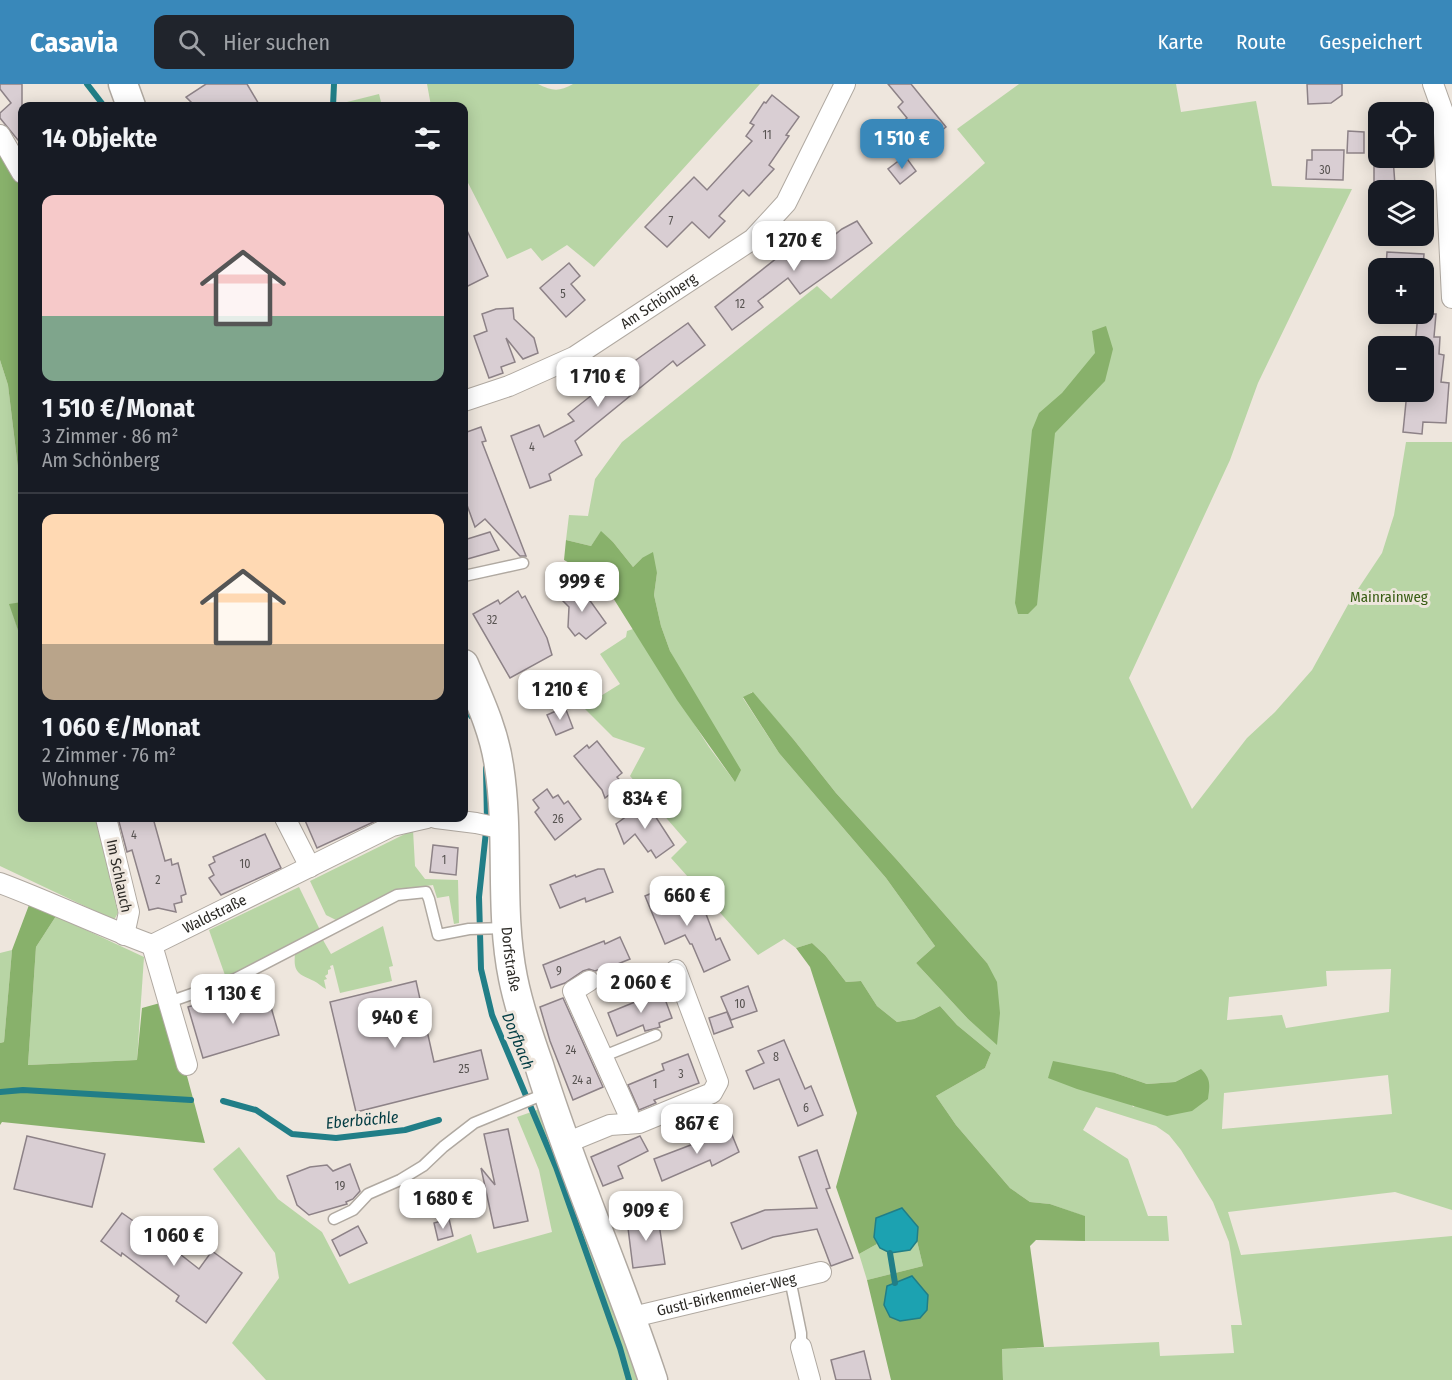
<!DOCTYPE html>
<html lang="de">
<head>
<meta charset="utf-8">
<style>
  body { margin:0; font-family:"Fira Sans Condensed",sans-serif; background:#20242c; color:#f1f3f6; height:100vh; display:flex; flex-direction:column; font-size:22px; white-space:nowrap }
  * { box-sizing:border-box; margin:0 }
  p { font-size:20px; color:#9ea1a6 }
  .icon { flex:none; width:33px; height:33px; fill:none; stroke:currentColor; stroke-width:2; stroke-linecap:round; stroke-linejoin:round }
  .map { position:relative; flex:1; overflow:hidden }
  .drawer { position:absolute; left:18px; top:18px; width:450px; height:720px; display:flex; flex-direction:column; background:#171b24; border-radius:12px; box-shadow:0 3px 15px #0003 }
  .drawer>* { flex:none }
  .tools { position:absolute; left:1368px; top:18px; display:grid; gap:12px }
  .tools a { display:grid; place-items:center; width:66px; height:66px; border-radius:12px; background:#171b24; box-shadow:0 3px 15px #0003; font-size:30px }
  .price { position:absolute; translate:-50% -51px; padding:0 14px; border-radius:12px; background:#fff; color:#222; font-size:20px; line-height:39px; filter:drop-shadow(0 2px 3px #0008) }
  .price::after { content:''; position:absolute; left:50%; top:36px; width:18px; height:14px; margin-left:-9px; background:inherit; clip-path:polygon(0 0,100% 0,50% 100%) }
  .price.current { background:#3988ba; color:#fff }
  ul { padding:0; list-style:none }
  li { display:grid; align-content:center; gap:12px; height:318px; padding:0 24px }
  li+li { border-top:2px solid #363941 }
  li span { display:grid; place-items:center; height:186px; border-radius:12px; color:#555 }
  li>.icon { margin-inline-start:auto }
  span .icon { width:108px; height:108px; fill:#fffc; stroke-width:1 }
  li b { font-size:26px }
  h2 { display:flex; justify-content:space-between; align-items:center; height:72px; padding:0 24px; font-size:26px }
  header { display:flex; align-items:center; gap:36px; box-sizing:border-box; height:84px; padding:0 30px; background:#3988ba; color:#fff }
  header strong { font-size:28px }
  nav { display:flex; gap:33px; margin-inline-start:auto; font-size:21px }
  .search { width:420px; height:54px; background:#20242c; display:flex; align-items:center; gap:15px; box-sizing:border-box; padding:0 21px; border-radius:12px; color:#9ea1a6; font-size:22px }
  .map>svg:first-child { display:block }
  .green { fill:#b8d5a5; fill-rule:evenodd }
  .forest { fill:#88b16b }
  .water { fill:#1ca2b1; stroke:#217e87; stroke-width:1.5 }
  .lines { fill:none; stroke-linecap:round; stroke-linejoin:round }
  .stream { stroke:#217e87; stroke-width:6 }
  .building { fill:#d9ced3; stroke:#8d8287; stroke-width:1.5 }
  .lane-casing { stroke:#b0a9a1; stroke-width:13 }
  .street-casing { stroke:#b0a9a1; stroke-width:22 }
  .secondary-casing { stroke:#b0a9a1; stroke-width:31 }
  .lane { stroke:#fff; stroke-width:10 }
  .street { stroke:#fff; stroke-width:20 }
  .secondary { stroke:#fff; stroke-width:28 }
  .labels { text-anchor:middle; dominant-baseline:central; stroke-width:6; stroke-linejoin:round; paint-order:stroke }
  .number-label { font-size:12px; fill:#575351 }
  .street-label { font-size:15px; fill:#2c2a26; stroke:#eee6dd }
  .park-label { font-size:15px; fill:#385d14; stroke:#eee6dd }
  .water-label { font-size:16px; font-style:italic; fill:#013b42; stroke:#eee6dd }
</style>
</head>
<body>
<header>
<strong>Casavia</strong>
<div class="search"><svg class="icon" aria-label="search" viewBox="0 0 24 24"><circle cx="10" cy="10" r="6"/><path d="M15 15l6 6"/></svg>Hier suchen</div>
<nav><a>Karte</a><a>Route</a><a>Gespeichert</a></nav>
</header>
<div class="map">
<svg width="1452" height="1296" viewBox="0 0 1452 1296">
  <rect width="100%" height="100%" fill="#eee6dd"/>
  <!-- green -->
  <g class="green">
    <path d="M427 0H538C552 7 559 8 573 0H760L594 183 567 161 542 177 531 164 507 175 464 91V22H431Z"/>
    <path d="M1019 0H1176L1181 28 1256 17 1272 102 1352 105 1258 299 1230 376 1129 594 1192 725 1247 654 1275 628 1312 586 1350 517 1382 469 1394 431 1406 358H1452V1126L1395 1108 1228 1128 1241 1171 1452 1152V1296H1003L1002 1265 1159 1258 1160 1272 1234 1269 1231 1241H1242L1229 1158 1213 1118 1181 1066 1169 1051 1156 1042 1096 1023 1083 1046 1128 1075 1148 1132H1167L1169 1157H1085L1084 1132 1050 1120 1030 1118 1010 1104 956 1041 936 1012 985 984 991 969 957 941 940 922 914 935 897 938 877 922 861 897 846 898 825 871 812 859 796 864 784 855 758 871 671 774 687 758 630 692 645 664 613 653 583 623 620 600 600 570 626 553 627 547 633 545 709 663 735 698 670 567 661 542 654 511 657 489 642 474 633 483 613 458 601 448 591 462 566 456 569 431 588 432 595 395 622 358 817 202 831 215 985 79 957 45ZM752 608 794 656 836 709 897 776 987 879 997 960 968 935 916 879 935 862 886 794 779 669 743 614ZM1391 885 1389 928 1286 944 1282 931 1227 936 1229 913 1327 902 1326 887ZM1201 985 1133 1023 1115 989 1147 1000 1175 998ZM1388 991 1392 1030 1222 1045 1224 1009Z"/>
    <path d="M379 10 382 22H343V19Z"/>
    <path d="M0 276 8 301 22 417V518L10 521 22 558V734H97L123 820 114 836 0 782Z"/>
    <path d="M413 746 415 782 425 795 458 796 459 839 454 840 449 812 437 814 433 801 397 806 338 837 326 831 310 797Z"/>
    <path d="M299 803 320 846 242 888 226 894 209 846Z"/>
    <path d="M56 832 144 873 137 976 28 981 36 863Z"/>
    <path d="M383 842 393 882 389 883 392 897 340 909 333 881 330 882 331 885 328 886V890L325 892 327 895 324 896 326 905C322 903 318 899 314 897 299 890 293 889 295 870L323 856 331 870Z"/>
    <path d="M12 866 4 958 0 959V869Z"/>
    <path d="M540 1025 639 1296H266L232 1259 279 1194 275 1169 213 1085 239 1063 278 1115 322 1148 349 1200 471 1150 477 1169 552 1148 539 1086 517 1033Z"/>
    <path d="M917 1157 923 1182 867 1196 859 1170 877 1160 880 1164 910 1166Z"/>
  </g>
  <!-- forest -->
  <g class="forest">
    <path d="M0 51 22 89V417L8 301 0 276Z"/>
    <path d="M1106 242 1113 265 1105 297 1055 349 1037 521 1028 530H1018L1015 519 1032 346 1039 329 1062 309 1095 269 1092 247Z"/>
    <path d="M601 447 613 458 633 483 642 474 653 468 657 489 654 511 661 542 670 567 741 686 735 698 677 616 610 509 586 488 564 476 566 456 591 462Z"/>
    <path d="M22 518V558L9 520Z"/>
    <path d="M753 608 794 656 836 709 897 776 987 879 997 898 1000 929 997 961 968 935 916 879 935 862 886 794 779 669 743 613Z"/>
    <path d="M29 821 56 832 36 863 28 981 137 976 142 924 160 919 184 981 205 1059 2 1038 0 1041V959L4 958 12 866Z"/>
    <path d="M812 859 825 871 846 898 861 897 877 922 897 938 914 935 940 922 957 941 991 969 985 984 936 1012 956 1041 1010 1104 1030 1118 1050 1120 1085 1132V1157L1036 1156 1030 1162 1044 1263 1002 1265 1003 1296H891L867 1196 923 1182 917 1157 918 1143 874 1153 877 1160 859 1170 836 1103 857 1029 810 883 796 864Z"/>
    <path d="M1053 977 1115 989 1147 1000 1175 998 1201 985C1211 995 1210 1001 1208 1015L1192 1027 1167 1032 1077 1005 1048 994Z"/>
  </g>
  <!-- water -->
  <g class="water">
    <path d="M902 1124 918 1143 917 1157 910 1166 890 1169 880 1164 874 1153 876 1134Z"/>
    <path d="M912 1192 928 1211 927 1226 920 1234 900 1237 890 1233 884 1221 887 1202Z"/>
  </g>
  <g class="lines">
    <!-- stream -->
    <g class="stream">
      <path d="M87 0 104 22"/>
      <path d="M333 22 334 0"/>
      <path d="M464 616 471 632"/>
      <path d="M486 684 487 738 479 813 481 885 492 931 556 1083 620 1264 629 1296"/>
      <path d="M0 1008 23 1006 191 1016"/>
      <path d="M223 1017 256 1026 292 1050 336 1054 405 1046 439 1036"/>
      <path d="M890 1169 895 1199"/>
    </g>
  </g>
  <!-- building -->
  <g class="building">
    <path d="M0 0H22V61L0 34V29L11 19 0 5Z"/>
    <path d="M206 0H247L260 22H195L186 13Z"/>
    <path d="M888 0H911L946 43 919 65 899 41 907 34 898 23 903 18Z"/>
    <path d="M1307 0H1342V11L1331 19 1308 20Z"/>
    <path d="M772 11 799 33 786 51 789 52 769 81 774 85 749 112 743 106 719 132 725 137 709 154 692 138 667 163 645 143 694 93 707 106 752 57 746 52 754 41 750 39 764 18 766 19Z"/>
    <path d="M1348 47 1364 48V69H1347Z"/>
    <path d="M1312 66H1344L1343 96 1306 95 1307 76H1312Z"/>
    <path d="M905 72 916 87 900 100 888 85Z"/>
    <path d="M1374 74H1393L1395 101H1374Z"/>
    <path d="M857 137 872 159 800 210 788 194 758 217 763 223 732 246 715 223 806 151 817 165 842 145Z"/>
    <path d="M464 140 488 192 464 204Z"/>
    <path d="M1387 168 1424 170 1423 184H1386Z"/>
    <path d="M569 179 580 192 571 200 585 216 566 233 540 204Z"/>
    <path d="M513 224 514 235 534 254 538 269 523 275 506 254 515 278 501 283 503 289 489 294 474 252 487 247 482 230 496 225Z"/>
    <path d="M1418 230H1436L1434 253H1440L1439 270 1444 271 1441 298 1449 299 1446 339 1423 338 1422 350 1403 348 1407 308H1424V262H1415Z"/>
    <path d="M688 239 705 261 677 282 673 277 575 357 582 371 549 390 551 396 530 404 511 352 539 341 544 353 574 337 568 330 636 276Z"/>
    <path d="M481 343 486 357 482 358 526 472H520L485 435 475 443 464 413V349Z"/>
    <path d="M490 448 499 466 464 476V456Z"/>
    <path d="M573 500 586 511 606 539 586 555 579 549 575 552 568 543 569 523 560 514Z"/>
    <path d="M518 507 522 514 525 512 547 554 552 571 510 594 473 530 498 516 500 520Z"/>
    <path d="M565 623 573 644 556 651 547 631Z"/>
    <path d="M597 657 622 689 617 693 623 700 605 714 602 706 574 672 587 661 589 664Z"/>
    <path d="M547 705 553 714 558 711 564 720 568 717 581 735 555 756 535 728 539 724 533 716Z"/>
    <path d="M646 718 674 761 656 774 651 766 648 768 635 750 624 760 616 740Z"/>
    <path d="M118 734H153L165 777 171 775 172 781 178 779 186 810 181 812 182 818 174 820 176 828 158 824 149 826 132 766 127 768Z"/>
    <path d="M304 734H382L317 764Z"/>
    <path d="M265 750 281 784 221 811 209 794 214 791 209 781 215 778 213 773Z"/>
    <path d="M433 761 458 764 456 791 430 788Z"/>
    <path d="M598 785H604L613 808 586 818 585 814 560 824 550 801 575 791 576 793Z"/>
    <path d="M671 801 681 825 701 817 716 856 720 854 730 876 704 888 692 860H690L685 851 665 860 645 812Z"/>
    <path d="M620 853 630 875 603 886V884L595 887 589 885 583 887 565 899 551 904 543 881 604 857 605 860Z"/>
    <path d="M416 897 434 978 481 966 488 995 356 1028 330 918Z"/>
    <path d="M748 902 757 927 731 936 721 913Z"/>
    <path d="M662 907 672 934 659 939 660 943 657 944 645 947 643 941 617 952 608 929Z"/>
    <path d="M257 911 259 919 269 916 279 951 203 974 188 923 204 918 206 927Z"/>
    <path d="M563 914 603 1003 573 1016 550 957 540 923Z"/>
    <path d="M727 928 733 943 714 950 709 934Z"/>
    <path d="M784 956 805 1005 811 1002 823 1031 798 1042 779 995 754 1005 746 987 764 979 758 967Z"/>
    <path d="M688 970 699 999 654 1016 656 1019 639 1026 628 1001 664 986 662 980Z"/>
    <path d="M508 1045 528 1137 494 1144 481 1084 495 1101 484 1050Z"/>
    <path d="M730 1046 739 1068 712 1082 710 1076 662 1097 654 1075Z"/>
    <path d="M27 1052 105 1070 92 1123 14 1105Z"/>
    <path d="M640 1052 648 1067 618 1082 623 1094 603 1102 591 1073Z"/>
    <path d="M817 1066 830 1104 826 1105 853 1174 831 1182 817 1145 773 1153 742 1165 731 1139 765 1126 817 1124 799 1073Z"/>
    <path d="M350 1080 360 1107 353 1115 346 1118 347 1120 309 1131 297 1121 287 1092 310 1083 327 1081 333 1087Z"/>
    <path d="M122 1129 142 1143 143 1141 199 1185 212 1167 242 1189 206 1239 176 1217 179 1212 122 1169 121 1172 101 1157Z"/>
    <path d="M658 1133 665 1180 633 1184 627 1136Z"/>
    <path d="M449 1135 453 1152 438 1156 434 1139Z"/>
    <path d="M358 1142 367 1159 340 1172 332 1156Z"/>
    <path d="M864 1267 871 1296H836L831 1276Z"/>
  </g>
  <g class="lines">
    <!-- lane casing -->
    <g class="lane-casing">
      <g id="lane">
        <path d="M464 492 523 479"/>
        <path d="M169 918 235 895 397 811 426 808 429 815 438 851 469 845 507 844"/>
        <path d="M604 972 656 951"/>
        <path d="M334 1135 353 1126 368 1110 400 1096 423 1082 443 1063 474 1039 547 1009"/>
        <path d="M790 1195 801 1249V1263"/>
      </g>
    </g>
    <!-- street casing -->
    <g class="street-casing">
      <g id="street">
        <path d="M1433 0 1443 28 1452 214"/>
        <path d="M0 51 22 89"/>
        <path id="s1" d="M464 317 509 302 574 273 753 155 786 119 845 0"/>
        <path d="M106 734 129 828 124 851"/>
        <path d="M285 734 310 783"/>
        <path d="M436 734 476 739 504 745"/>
        <path id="s2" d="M0 799C51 818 100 842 152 861L392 742 427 734"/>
        <path d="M152 861 187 981"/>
        <path d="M589 897 573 907 628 1029 626 1040"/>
        <path d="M566 1059 610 1041 639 1039 712 1009 718 998 676 886"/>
        <path id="s3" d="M633 1233 821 1188"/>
        <path d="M801 1263 810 1296"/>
      </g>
    </g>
    <!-- secondary casing -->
    <g class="secondary-casing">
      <g id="secondary">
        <path d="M123 0 131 22"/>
        <path id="s4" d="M464 580C478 613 494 646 499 682 510 752 499 825 513 894 519 924 529 953 539 981 572 1088 618 1190 653 1296"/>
      </g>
    </g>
    <!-- lane -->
    <use href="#lane" class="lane"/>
    <!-- street -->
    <use href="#street" class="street"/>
    <!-- secondary -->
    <use href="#secondary" class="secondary"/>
  </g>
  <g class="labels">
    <!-- number labels -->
    <g class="number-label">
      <text x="767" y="51">11</text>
      <text x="1325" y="86">30</text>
      <text x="671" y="137">7</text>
      <text x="563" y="210">5</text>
      <text x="740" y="220">12</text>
      <text x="532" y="363">4</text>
      <text x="492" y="536">32</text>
      <text x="558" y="735">26</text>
      <text x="134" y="751">4</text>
      <text x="444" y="776">1</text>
      <text x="245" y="780">10</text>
      <text x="158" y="796">2</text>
      <text x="559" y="887">9</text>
      <text x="740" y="920">10</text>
      <text x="571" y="966">24</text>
      <text x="776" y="973">8</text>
      <text x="464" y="985">25</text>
      <text x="681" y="990">3</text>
      <text x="582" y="996">24 a</text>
      <text x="655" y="1000">1</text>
      <text x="806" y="1024">6</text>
      <text x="340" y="1102">19</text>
    </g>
    <!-- street labels -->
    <g class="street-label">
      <text stroke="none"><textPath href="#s1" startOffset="220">Am Schönberg</textPath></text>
      <text transform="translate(119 792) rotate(78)">Im Schlauch</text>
      <text stroke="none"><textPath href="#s2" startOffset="234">Waldstraße</textPath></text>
      <text stroke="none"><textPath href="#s4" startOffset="302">Dorfstraße</textPath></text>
      <text stroke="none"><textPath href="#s3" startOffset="96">Gustl-Birkenmeier-Weg</textPath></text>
    </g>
    <!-- park labels -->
    <g class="park-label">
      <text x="1389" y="513">Mainrainweg</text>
    </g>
    <!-- water labels -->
    <g class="water-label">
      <text transform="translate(518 957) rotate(68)">Dorfbach</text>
      <text transform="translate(362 1036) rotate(-5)">Eberbächle</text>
    </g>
  </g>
</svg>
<div class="tools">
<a><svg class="icon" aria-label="locate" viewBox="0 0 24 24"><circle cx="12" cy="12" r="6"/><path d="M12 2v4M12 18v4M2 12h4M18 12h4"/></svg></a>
<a><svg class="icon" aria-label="layers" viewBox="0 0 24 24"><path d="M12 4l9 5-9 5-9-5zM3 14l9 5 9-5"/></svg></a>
<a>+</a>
<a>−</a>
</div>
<b class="price current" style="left:902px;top:86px">1 510 €</b>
<b class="price" style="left:794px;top:188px">1 270 €</b>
<b class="price" style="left:598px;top:324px">1 710 €</b>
<b class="price" style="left:582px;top:529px">999 €</b>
<b class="price" style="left:560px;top:637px">1 210 €</b>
<b class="price" style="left:645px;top:746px">834 €</b>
<b class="price" style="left:687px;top:843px">660 €</b>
<b class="price" style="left:641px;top:930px">2 060 €</b>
<b class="price" style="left:233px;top:941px">1 130 €</b>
<b class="price" style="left:395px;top:965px">940 €</b>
<b class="price" style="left:697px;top:1071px">867 €</b>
<b class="price" style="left:443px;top:1146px">1 680 €</b>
<b class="price" style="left:646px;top:1158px">909 €</b>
<b class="price" style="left:174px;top:1183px">1 060 €</b>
<section class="drawer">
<h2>14 Objekte<svg class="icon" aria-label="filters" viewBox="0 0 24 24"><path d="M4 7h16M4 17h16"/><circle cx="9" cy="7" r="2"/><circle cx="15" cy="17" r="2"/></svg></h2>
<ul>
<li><span style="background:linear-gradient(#f6c9c9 65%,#7fa58c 0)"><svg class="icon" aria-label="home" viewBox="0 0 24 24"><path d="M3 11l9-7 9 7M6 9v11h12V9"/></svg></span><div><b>1 510 €/Monat</b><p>3 Zimmer · 86 m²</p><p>Am Schönberg</p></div></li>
<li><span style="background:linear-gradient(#ffd9b3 70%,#b9a48a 0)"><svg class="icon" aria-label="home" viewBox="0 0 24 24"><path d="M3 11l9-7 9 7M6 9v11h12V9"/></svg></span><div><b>1 060 €/Monat</b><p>2 Zimmer · 76 m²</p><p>Wohnung</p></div></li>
</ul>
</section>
</div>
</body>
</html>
